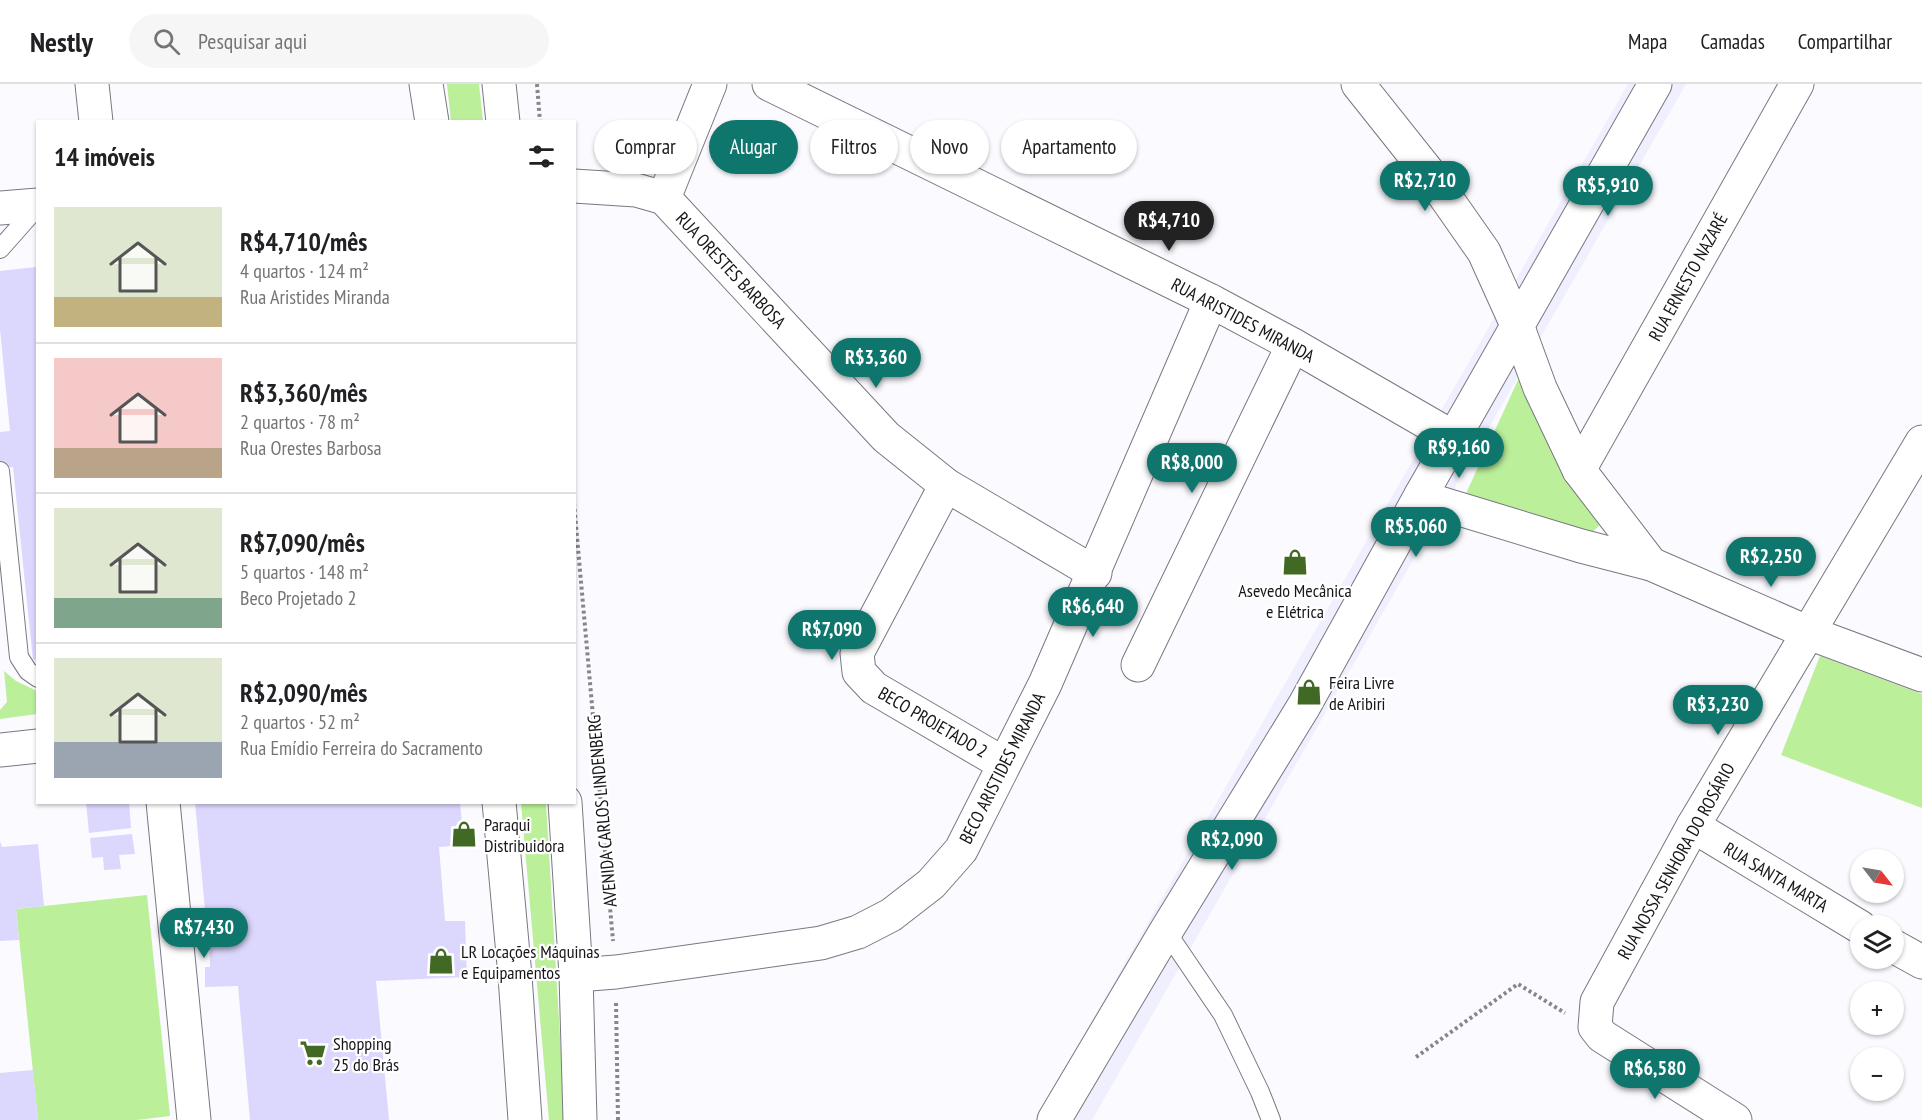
<!DOCTYPE html>
<html lang="pt">
<head>
<meta charset="utf-8">
<style>
  body { margin:0; font-family:"PT Sans Narrow",sans-serif; background:#f6f6f6; color:#202124; height:100vh; display:flex; flex-direction:column; font-size:22px; white-space:nowrap }
  * { box-sizing:border-box; margin:0 }
  p { font-size:20px; color:#757577 }
  .icon { flex:none; width:33px; height:33px; fill:none; stroke:currentColor; stroke-width:2; stroke-linecap:round; stroke-linejoin:round }
  .map { position:relative; flex:1; overflow:hidden }
  .drawer { position:absolute; left:36px; top:36px; width:540px; height:684px; display:flex; flex-direction:column; background:#fff; border-radius:0px; box-shadow:0 2px 4px #0004 }
  .drawer>* { flex:none }
  .guide { position:absolute; left:594px; top:36px; width:570px; height:54px; display:flex; gap:12px }
  .needle { width:39px; rotate:121deg }
  .fabs { position:absolute; left:1850px; top:765px; display:grid; gap:12px }
  .fabs a { display:grid; place-items:center; width:54px; height:54px; border-radius:50%; background:#fff; box-shadow:0 2px 4px #0004; font-size:30px }
  .price { position:absolute; translate:-50% -51px; padding:0 14px; border-radius:21px; background:#0f766e; color:#fff; font-size:20px; line-height:39px; filter:drop-shadow(0 2px 3px #0008) }
  .price::after { content:''; position:absolute; left:50%; top:36px; width:18px; height:14px; margin-left:-9px; background:inherit; clip-path:polygon(0 0,100% 0,50% 100%) }
  .price.current { background:#222; color:#fff }
  ul { padding:0; list-style:none }
  li { display:flex; align-items:center; gap:18px; height:150px; padding:0 18px }
  li+li { border-top:2px solid #e0e0e0 }
  li span { display:grid; place-items:center; flex:none; width:168px; height:120px; border-radius:0px; color:#555 }
  li>.icon { margin-inline-start:auto }
  span .icon { width:72px; height:72px; fill:#fffc; stroke-width:1 }
  li b { font-size:26px }
  h2 { display:flex; justify-content:space-between; align-items:center; height:72px; padding:0 18px; font-size:26px }
  .chip { padding:0 21px; border-radius:27px; background:#fff; box-shadow:0 2px 4px #0004; font-size:21px; line-height:54px }
  .chip.current { background:#0f766e; color:#fff }
  header { display:flex; align-items:center; gap:36px; box-sizing:border-box; height:84px; padding:0 30px; background:#fff; border-bottom:2px solid #e0e0e0 }
  header strong { font-size:28px }
  nav { display:flex; gap:33px; margin-inline-start:auto; font-size:21px }
  .search { width:420px; height:54px; background:#f6f6f6; display:flex; align-items:center; gap:15px; box-sizing:border-box; padding:0 21px; border-radius:33px; color:#757577; font-size:22px }
  .map>svg:first-child { display:block }
  .built { fill:#f0effe }
  .green { fill:#bbef99 }
  .building { fill:#dcd7fc }
  .lines { fill:none; stroke-linecap:round; stroke-linejoin:round }
  .service-casing { stroke:#797882; stroke-width:20 }
  .minor-casing { stroke:#797882; stroke-width:35 }
  .tertiary-casing { stroke:#797882; stroke-width:35 }
  .primary-casing { stroke:#797882; stroke-width:35 }
  .path { stroke:#87868b; stroke-width:4; stroke-dasharray:3 3; stroke-linecap:butt }
  .service { stroke:#fff; stroke-width:18 }
  .minor { stroke:#fff; stroke-width:33 }
  .tertiary { stroke:#fff; stroke-width:33 }
  .primary { stroke:#fff; stroke-width:33 }
  .labels { text-anchor:middle; dominant-baseline:central; stroke-width:4.5; stroke-linejoin:round; paint-order:stroke }
  .street-label { font-size:18px; fill:#161519; stroke:#fff }
  .poi-label { font-size:18px; fill:#161519; stroke:#fff; text-anchor:start }
</style>
</head>
<body>
<header>
<strong>Nestly</strong>
<div class="search"><svg class="icon" aria-label="search" viewBox="0 0 24 24"><circle cx="10" cy="10" r="6"/><path d="M15 15l6 6"/></svg>Pesquisar aqui</div>
<nav><a>Mapa</a><a>Camadas</a><a>Compartilhar</a></nav>
</header>
<div class="map">
<svg width="1922" height="1036" viewBox="0 0 1922 1036">
  <rect width="100%" height="100%" fill="#fbfaff"/>
  <!-- built -->
  <path class="built" d="M1628 0H1686L1092 1036H1035Z"/>
  <!-- green -->
  <g class="green">
    <path d="M447 0H479L483 37H451Z"/>
    <path d="M1523 285 1604 437 1585 455 1463 416Z"/>
    <path d="M1820 572 1922 610V724L1781 671Z"/>
    <path d="M4 587 16 597 37 607V630L0 635V626L7 618Z"/>
    <path d="M521 719H546L565 1036H549Z"/>
    <path d="M147 811 170 1032 136 1036H38L16 825Z"/>
  </g>
  <!-- building -->
  <g class="building">
    <path d="M36 183 38 575 33 576 13 383 0 385V348L10 347 0 245V187Z"/>
    <path d="M86 718H129L131 744 89 749Z"/>
    <path d="M195 718H460L464 761 439 763 445 837H465L467 893 376 897 389 1036H250L238 902 205 903V883H210L209 846 207 847Z"/>
    <path d="M132 750 135 770 119 771 121 785 104 786 103 773 92 774 90 754Z"/>
    <path d="M0 757 2 763 38 760 44 822 16 825 19 856 0 857Z"/>
    <path d="M33 986 38 1036H0V989Z"/>
  </g>
  <g class="lines">
    <!-- service casing -->
    <g class="service-casing">
      <g id="service">
        <path d="M0 165 38 122"/>
        <path d="M0 387 19 573 28 587 38 594"/>
        <path d="M1166 847 1223 931 1260 1008 1271 1036"/>
      </g>
    </g>
    <!-- minor casing -->
    <g class="minor-casing">
      <g id="minor">
        <path d="M92 0 96 38"/>
        <path d="M769 0 1211 217 1293 261 1454 354"/>
        <path d="M574 102 636 106 664 114 886 353 946 401 1095 489"/>
        <path d="M664 114 710 0"/>
        <path d="M0 124 38 121"/>
        <path d="M1517 241 1540 304 1579 386 1651 480"/>
        <path d="M1579 386 1797 0"/>
        <path d="M946 401 857 569 859 588 874 604 1004 680"/>
        <path d="M1421 411 1433 417 1581 462 1651 480 1809 549 1922 591"/>
        <path d="M1138 581 1293 261"/>
        <path d="M0 666 38 662"/>
        <path d="M163 718 194 1036"/>
        <path d="M1693 742 1860 843"/>
        <path d="M1893 862 1922 878"/>
        <path d="M576 891 616 888 821 859 858 848 891 831 931 800 961 766 1045 600 1211 217"/>
        <path d="M1735 1036 1602 952 1595 943 1597 918 1693 742 1922 358"/>
      </g>
    </g>
    <!-- tertiary casing -->
    <g class="tertiary-casing">
      <g id="tertiary">
        <path d="M1358 0 1428 88 1484 168 1517 241"/>
        <path d="M1054 1036 1166 847 1304 622 1421 411 1655 0"/>
      </g>
    </g>
    <!-- primary casing -->
    <g class="primary-casing">
      <g id="primary">
        <path d="M426 0 432 38"/>
        <path d="M499 0 503 38"/>
        <path d="M499 718 515 892 525 1036"/>
        <path d="M565 718 576 891 580 1036"/>
      </g>
    </g>
    <!-- path -->
    <g class="path">
      <path d="M537 0 540 38"/>
      <path d="M574 419 613 857"/>
      <path d="M616 919 618 1036"/>
      <path d="M1416 973 1518 900 1565 929"/>
    </g>
    <!-- service -->
    <use href="#service" class="service"/>
    <!-- minor -->
    <use href="#minor" class="minor"/>
    <!-- tertiary -->
    <use href="#tertiary" class="tertiary"/>
    <!-- primary -->
    <use href="#primary" class="primary"/>
  </g>
  <!-- icons -->
  <defs>
    <g id="shop-bare" transform="scale(2.07)"><path d="M-5-2.5h2.3a2.7 3.5 0 0 1 5.4 0H5L5.5 6h-11ZM-1.5-2.5h3a1.5 2.3 0 0 0-3 0Z" fill="#426924" stroke="#fff" stroke-width="2.5" paint-order="stroke"/></g>
    <g id="supermarket-bare" transform="scale(2.07)"><path d="M-6-5.5h2.5l.6 2H6L4.5 2H-2.5L-4.4-4H-6ZM-1.5 3.2a1.3 1.3 0 1 0 .1 0ZM3 3.2a1.3 1.3 0 1 0 .1 0Z" fill="#426924" stroke="#fff" stroke-width="2.5" paint-order="stroke"/></g>
  </defs>
  <g fill-rule="evenodd">
    <use href="#shop-bare" x="1295" y="478"/>
    <use href="#shop-bare" x="1309" y="608"/>
    <use href="#shop-bare" x="464" y="750"/>
    <use href="#shop-bare" x="441" y="877"/>
    <use href="#supermarket-bare" x="313" y="969"/>
  </g>
  <g class="labels">
    <!-- street labels -->
    <g class="street-label">
      <text transform="translate(731 186) rotate(47)">RUA ORESTES BARBOSA</text>
      <text transform="translate(1688 193) rotate(-61)">RUA ERNESTO NAZARÉ</text>
      <text transform="translate(1243 236) rotate(28)">RUA ARISTIDES MIRANDA</text>
      <text transform="translate(933 638) rotate(30)">BECO PROJETADO 2</text>
      <text transform="translate(1002 684) rotate(-63)">BECO ARISTIDES MIRANDA</text>
      <text transform="translate(602 727) rotate(-95)">AVENIDA CARLOS LINDENBERG</text>
      <text transform="translate(1676 777) rotate(-61)">RUA NOSSA SENHORA DO ROSÁRIO</text>
      <text transform="translate(1776 793) rotate(31)">RUA SANTA MARTA</text>
    </g>
    <!-- poi labels -->
    <g class="poi-label">
      <text x="1295" y="506" text-anchor="middle">Asevedo Mecânica<tspan x="1295" dy="21">e Elétrica</tspan></text>
      <text x="1329" y="598">Feira Livre<tspan x="1329" dy="21">de Aribiri</tspan></text>
      <text x="484" y="740">Paraqui<tspan x="484" dy="21">Distribuidora</tspan></text>
      <text x="461" y="867">LR Locações Máquinas<tspan x="461" dy="21">e Equipamentos</tspan></text>
      <text x="333" y="959">Shopping<tspan x="333" dy="21">25 do Brás</tspan></text>
    </g>
  </g>
</svg>
<div class="fabs">
<a><svg class="needle" viewBox="-14 -14 28 28"><path d="M0-13l5 13h-10z" fill="#e53935"/><path d="M0 13l5-13h-10z" fill="#757577"/></svg></a>
<a><svg class="icon" aria-label="layers" viewBox="0 0 24 24"><path d="M12 4l9 5-9 5-9-5zM3 14l9 5 9-5"/></svg></a>
<a>+</a>
<a>−</a>
</div>
<b class="price" style="left:1425px;top:128px">R$2,710</b>
<b class="price" style="left:1608px;top:133px">R$5,910</b>
<b class="price current" style="left:1169px;top:168px">R$4,710</b>
<b class="price" style="left:876px;top:305px">R$3,360</b>
<b class="price" style="left:1459px;top:395px">R$9,160</b>
<b class="price" style="left:1192px;top:410px">R$8,000</b>
<b class="price" style="left:1416px;top:474px">R$5,060</b>
<b class="price" style="left:1771px;top:504px">R$2,250</b>
<b class="price" style="left:1093px;top:554px">R$6,640</b>
<b class="price" style="left:832px;top:577px">R$7,090</b>
<b class="price" style="left:1718px;top:652px">R$3,230</b>
<b class="price" style="left:1232px;top:787px">R$2,090</b>
<b class="price" style="left:204px;top:875px">R$7,430</b>
<b class="price" style="left:1655px;top:1016px">R$6,580</b>
<div class="guide">
<a class="chip">Comprar</a>
<a class="chip current">Alugar</a>
<a class="chip">Filtros</a>
<a class="chip">Novo</a>
<a class="chip">Apartamento</a>
</div>
<section class="drawer">
<h2>14 imóveis<svg class="icon" aria-label="filters" viewBox="0 0 24 24"><path d="M4 7h16M4 17h16"/><circle cx="9" cy="7" r="2"/><circle cx="15" cy="17" r="2"/></svg></h2>
<ul>
<li><span style="background:linear-gradient(#dfe7d0 75%,#c2b280 0)"><svg class="icon" aria-label="home" viewBox="0 0 24 24"><path d="M3 11l9-7 9 7M6 9v11h12V9"/></svg></span><div><b>R$4,710/mês</b><p>4 quartos · 124 m²</p><p>Rua Aristides Miranda</p></div></li>
<li><span style="background:linear-gradient(#f6c9c9 75%,#b9a48a 0)"><svg class="icon" aria-label="home" viewBox="0 0 24 24"><path d="M3 11l9-7 9 7M6 9v11h12V9"/></svg></span><div><b>R$3,360/mês</b><p>2 quartos · 78 m²</p><p>Rua Orestes Barbosa</p></div></li>
<li><span style="background:linear-gradient(#dfe7d0 75%,#7fa58c 0)"><svg class="icon" aria-label="home" viewBox="0 0 24 24"><path d="M3 11l9-7 9 7M6 9v11h12V9"/></svg></span><div><b>R$7,090/mês</b><p>5 quartos · 148 m²</p><p>Beco Projetado 2</p></div></li>
<li><span style="background:linear-gradient(#dfe7d0 70%,#9aa5b1 0)"><svg class="icon" aria-label="home" viewBox="0 0 24 24"><path d="M3 11l9-7 9 7M6 9v11h12V9"/></svg></span><div><b>R$2,090/mês</b><p>2 quartos · 52 m²</p><p>Rua Emídio Ferreira do Sacramento</p></div></li>
</ul>
</section>
</div>
</body>
</html>
